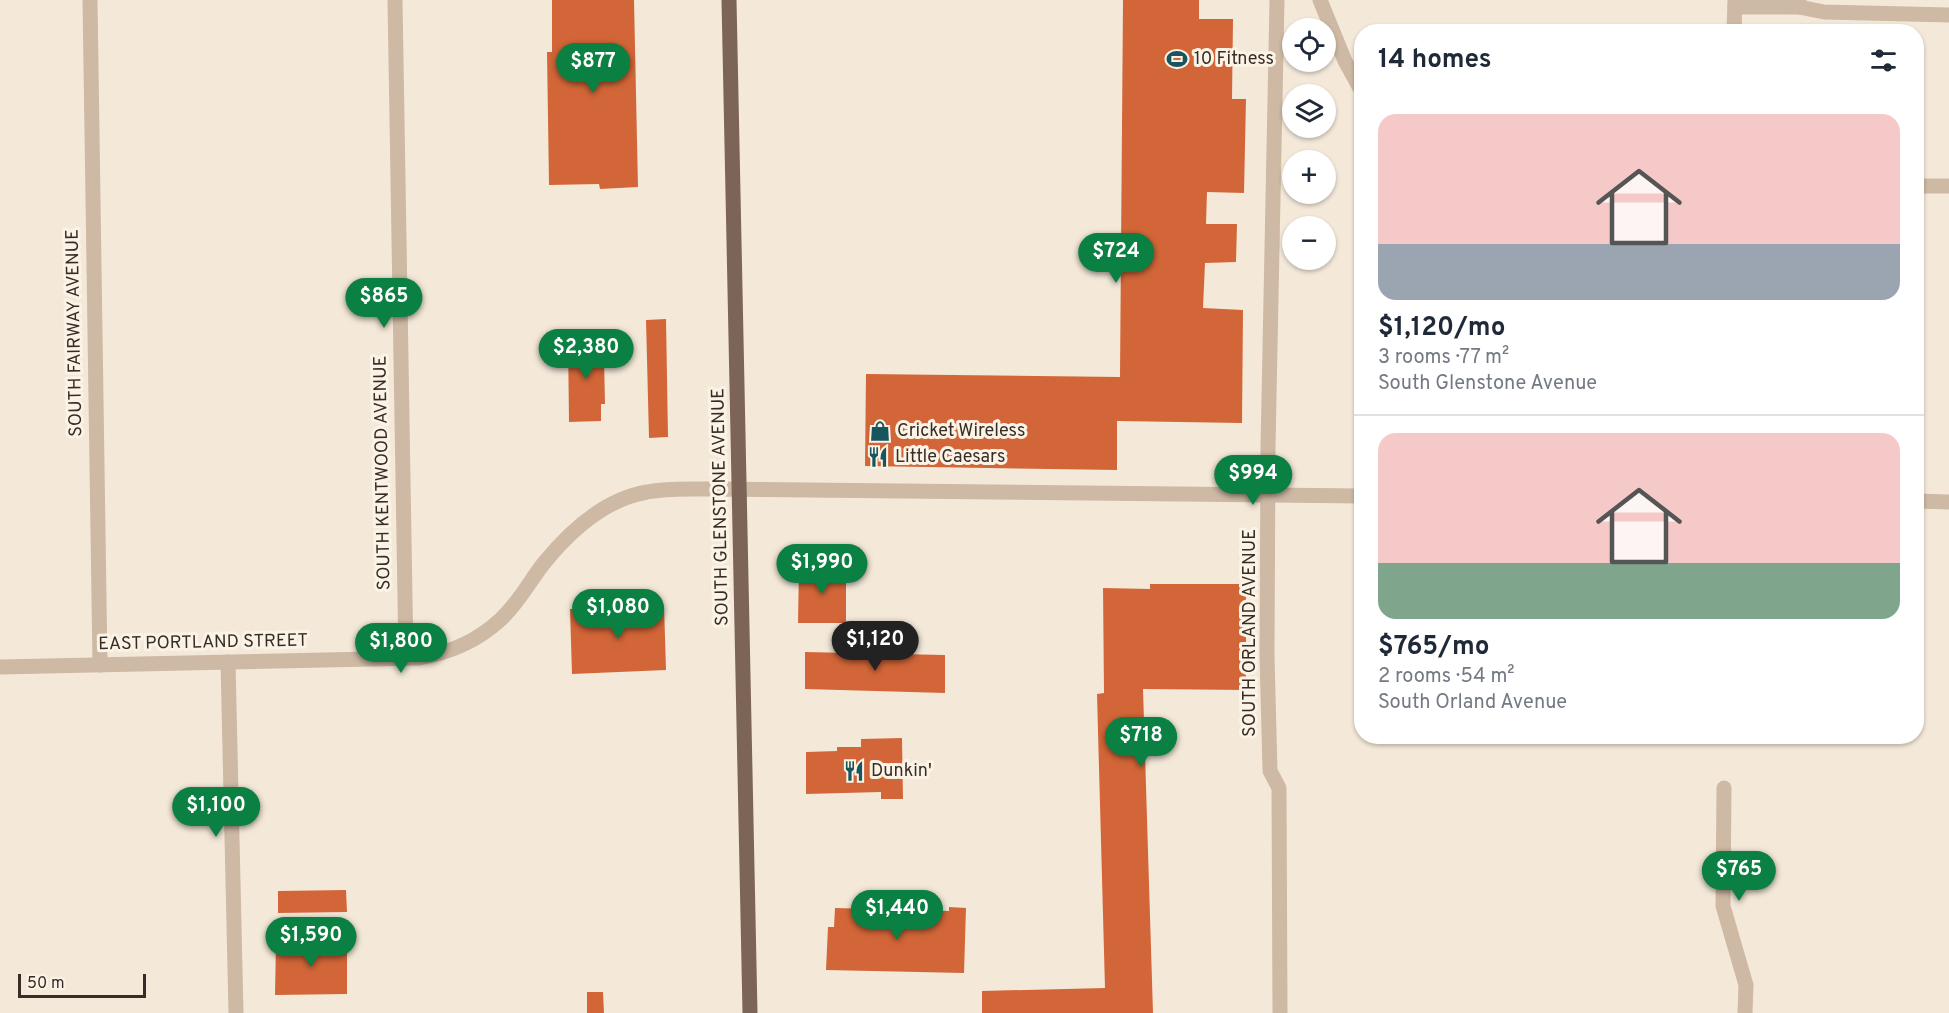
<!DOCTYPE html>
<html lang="en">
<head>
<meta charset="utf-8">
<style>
  body { margin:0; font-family:Overpass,sans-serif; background:#f6f6f7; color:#1f2937; height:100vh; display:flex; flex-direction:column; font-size:22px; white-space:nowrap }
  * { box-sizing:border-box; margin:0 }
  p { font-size:20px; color:#747a83 }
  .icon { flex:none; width:33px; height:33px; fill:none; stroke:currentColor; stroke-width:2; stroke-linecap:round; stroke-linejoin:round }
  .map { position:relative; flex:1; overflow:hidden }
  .sheet { position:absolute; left:1354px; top:24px; width:570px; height:720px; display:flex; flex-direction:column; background:#fff; border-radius:24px; box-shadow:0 2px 4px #0004 }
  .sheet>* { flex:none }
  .fabs { position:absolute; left:1282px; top:18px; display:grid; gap:12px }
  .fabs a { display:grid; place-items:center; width:54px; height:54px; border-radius:50%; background:#fff; box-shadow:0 2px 4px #0004; font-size:30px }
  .scale { position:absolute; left:18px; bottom:15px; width:128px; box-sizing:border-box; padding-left:6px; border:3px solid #382d26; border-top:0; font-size:16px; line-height:21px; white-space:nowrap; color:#382d26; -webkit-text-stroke:4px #fbf3e6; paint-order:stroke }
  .price { position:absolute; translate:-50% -51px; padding:0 14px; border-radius:21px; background:#0b8043; color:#fff; font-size:20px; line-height:39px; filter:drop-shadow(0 2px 3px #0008) }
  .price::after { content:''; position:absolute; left:50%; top:36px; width:18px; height:14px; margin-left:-9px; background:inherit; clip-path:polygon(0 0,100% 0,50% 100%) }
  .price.on { background:#222; color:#fff }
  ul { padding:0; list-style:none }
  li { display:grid; align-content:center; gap:12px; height:318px; padding:0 24px }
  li+li { border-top:2px solid #e0e1e3 }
  li span { display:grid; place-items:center; height:186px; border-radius:18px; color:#555 }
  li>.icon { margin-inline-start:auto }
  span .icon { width:108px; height:108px; fill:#fffc; stroke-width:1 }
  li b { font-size:26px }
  h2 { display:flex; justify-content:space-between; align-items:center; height:72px; padding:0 24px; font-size:26px }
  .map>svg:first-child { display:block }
  .building { fill:#d36638 }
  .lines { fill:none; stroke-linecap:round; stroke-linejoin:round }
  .street { stroke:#ceb9a4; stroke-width:15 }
  .primary { stroke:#7c6456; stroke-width:15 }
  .labels { text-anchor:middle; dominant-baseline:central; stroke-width:6; stroke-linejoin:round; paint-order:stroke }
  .poi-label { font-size:18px; fill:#382d26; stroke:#fbf3e6; text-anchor:start }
  .street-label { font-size:18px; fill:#382d26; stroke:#fbf3e6 }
</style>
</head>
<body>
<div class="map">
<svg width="1949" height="1013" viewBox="0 0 1949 1013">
  <rect width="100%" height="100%" fill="#f4e9d9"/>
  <!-- building -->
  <g class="building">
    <path d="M552 0H634L638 187 600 189 599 184 549 185 547 52H552Z"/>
    <path d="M1123 0H1199V19H1233L1232 99H1246L1244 193 1207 192 1206 224H1237L1236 262 1205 263 1203 308 1243 310 1242 423 1117 421V470L865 466 866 374 1120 377Z"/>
    <path d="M666 319 668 437 649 438 646 320Z"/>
    <path d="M600 337V357L604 358 605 404H601V421L569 422 568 338Z"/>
    <path d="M799 566H846V623H798Z"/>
    <path d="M1150 584H1246V690L1143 689 1153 1013H982V991L1105 988 1097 694 1104 693 1103 588 1150 589Z"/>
    <path d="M664 606 666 670 572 674 570 609Z"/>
    <path d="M805 652 945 655V693L805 689Z"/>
    <path d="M902 738 903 799H881V792L806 794V752L837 751V747H861V739Z"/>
    <path d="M346 890 347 912 278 913V891Z"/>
    <path d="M949 907 966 908 964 973 826 970 828 927H834L835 908 949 911Z"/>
    <path d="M347 941V994L275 995 276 942Z"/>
    <path d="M587 992H603L604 1013H587Z"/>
  </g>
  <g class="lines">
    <!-- street -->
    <g class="street">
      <path d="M90 0 100 665"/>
      <path d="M395 0 406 658"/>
      <path d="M1277 0 1268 447 1267 656 1270 771 1279 788 1280 1013"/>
      <path d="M1320 0 1345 61 1362 92"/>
      <path d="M1735 7H1799V0"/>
      <path d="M1799 7 1824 12 1949 15"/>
      <path d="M1734 32 1735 0"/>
      <path d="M1917 186H1949"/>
      <path d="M1917 501 1949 502"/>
      <path d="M228 662 236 1013"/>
      <path d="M0 667 418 658C450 653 476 642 500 620 518 604 529 582 544 563 570 531 606 499 647 492 667 488 687 489 707 489L1362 496"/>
      <path d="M1724 788 1723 906 1746 985 1745 1013"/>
    </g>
    <!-- primary -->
    <path class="primary" d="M729 0 750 1013"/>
  </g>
  <!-- icons -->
  <defs>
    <g id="stadium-bare" transform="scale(1.62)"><path d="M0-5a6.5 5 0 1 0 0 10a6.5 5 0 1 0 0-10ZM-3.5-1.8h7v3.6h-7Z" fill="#17565e" stroke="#fbf3e6" stroke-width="2.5" paint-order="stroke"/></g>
    <g id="shop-bare" transform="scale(1.62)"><path d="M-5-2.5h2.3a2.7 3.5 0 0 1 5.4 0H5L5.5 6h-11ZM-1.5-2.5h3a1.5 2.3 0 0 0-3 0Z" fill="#17565e" stroke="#fbf3e6" stroke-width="2.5" paint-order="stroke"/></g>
    <g id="restaurant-bare" transform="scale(1.62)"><path d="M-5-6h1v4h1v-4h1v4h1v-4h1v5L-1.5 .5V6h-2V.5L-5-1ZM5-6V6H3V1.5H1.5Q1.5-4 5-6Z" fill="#17565e" stroke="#fbf3e6" stroke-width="2.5" paint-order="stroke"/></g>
  </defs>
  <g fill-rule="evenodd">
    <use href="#stadium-bare" x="1177" y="59"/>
    <use href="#shop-bare" x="880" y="431"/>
    <use href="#restaurant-bare" x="878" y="457"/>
    <use href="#restaurant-bare" x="854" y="771"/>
  </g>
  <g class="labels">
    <!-- poi labels -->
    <g class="poi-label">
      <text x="1194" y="59">10 Fitness</text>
      <text x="897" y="431">Cricket Wireless</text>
      <text x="895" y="457">Little Caesars</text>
      <text x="871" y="771">Dunkin'</text>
    </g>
    <!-- street labels -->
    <g class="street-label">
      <text transform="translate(75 333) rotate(-91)">SOUTH FAIRWAY AVENUE</text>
      <text transform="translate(383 473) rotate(-91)">SOUTH KENTWOOD AVENUE</text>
      <text transform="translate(721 507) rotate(-91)">SOUTH GLENSTONE AVENUE</text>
      <text transform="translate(1250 633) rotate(-90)">SOUTH ORLAND AVENUE</text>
      <text transform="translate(203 643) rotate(-1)">EAST PORTLAND STREET</text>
    </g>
  </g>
</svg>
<div class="fabs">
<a><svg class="icon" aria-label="locate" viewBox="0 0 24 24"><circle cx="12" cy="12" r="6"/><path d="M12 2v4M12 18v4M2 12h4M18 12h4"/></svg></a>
<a><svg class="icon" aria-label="layers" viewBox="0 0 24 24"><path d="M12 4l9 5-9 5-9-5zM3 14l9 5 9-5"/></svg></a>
<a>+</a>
<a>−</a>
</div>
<div class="scale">50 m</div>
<b class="price" style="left:593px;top:94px">$877</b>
<b class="price" style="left:1116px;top:284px">$724</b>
<b class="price" style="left:384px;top:329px">$865</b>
<b class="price" style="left:586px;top:380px">$2,380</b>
<b class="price" style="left:1253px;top:506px">$994</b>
<b class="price" style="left:822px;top:595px">$1,990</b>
<b class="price" style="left:618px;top:640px">$1,080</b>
<b class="price on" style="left:875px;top:672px">$1,120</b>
<b class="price" style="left:401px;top:674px">$1,800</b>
<b class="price" style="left:1141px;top:768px">$718</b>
<b class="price" style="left:216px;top:838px">$1,100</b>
<b class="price" style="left:1739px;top:902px">$765</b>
<b class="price" style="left:897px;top:941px">$1,440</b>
<b class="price" style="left:311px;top:968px">$1,590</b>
<section class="sheet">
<h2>14 homes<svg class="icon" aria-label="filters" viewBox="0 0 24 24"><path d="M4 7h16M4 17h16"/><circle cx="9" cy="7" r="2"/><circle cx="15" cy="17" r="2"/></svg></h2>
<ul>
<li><span style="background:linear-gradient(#f6c9c9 70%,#9aa5b1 0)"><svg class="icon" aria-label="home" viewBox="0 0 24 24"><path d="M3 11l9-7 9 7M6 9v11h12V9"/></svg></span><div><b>$1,120/mo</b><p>3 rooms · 77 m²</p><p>South Glenstone Avenue</p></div></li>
<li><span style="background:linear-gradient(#f6c9c9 70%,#7fa58c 0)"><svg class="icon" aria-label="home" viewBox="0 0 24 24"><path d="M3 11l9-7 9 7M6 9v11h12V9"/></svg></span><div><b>$765/mo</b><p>2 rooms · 54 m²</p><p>South Orland Avenue</p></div></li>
</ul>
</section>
</div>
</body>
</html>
